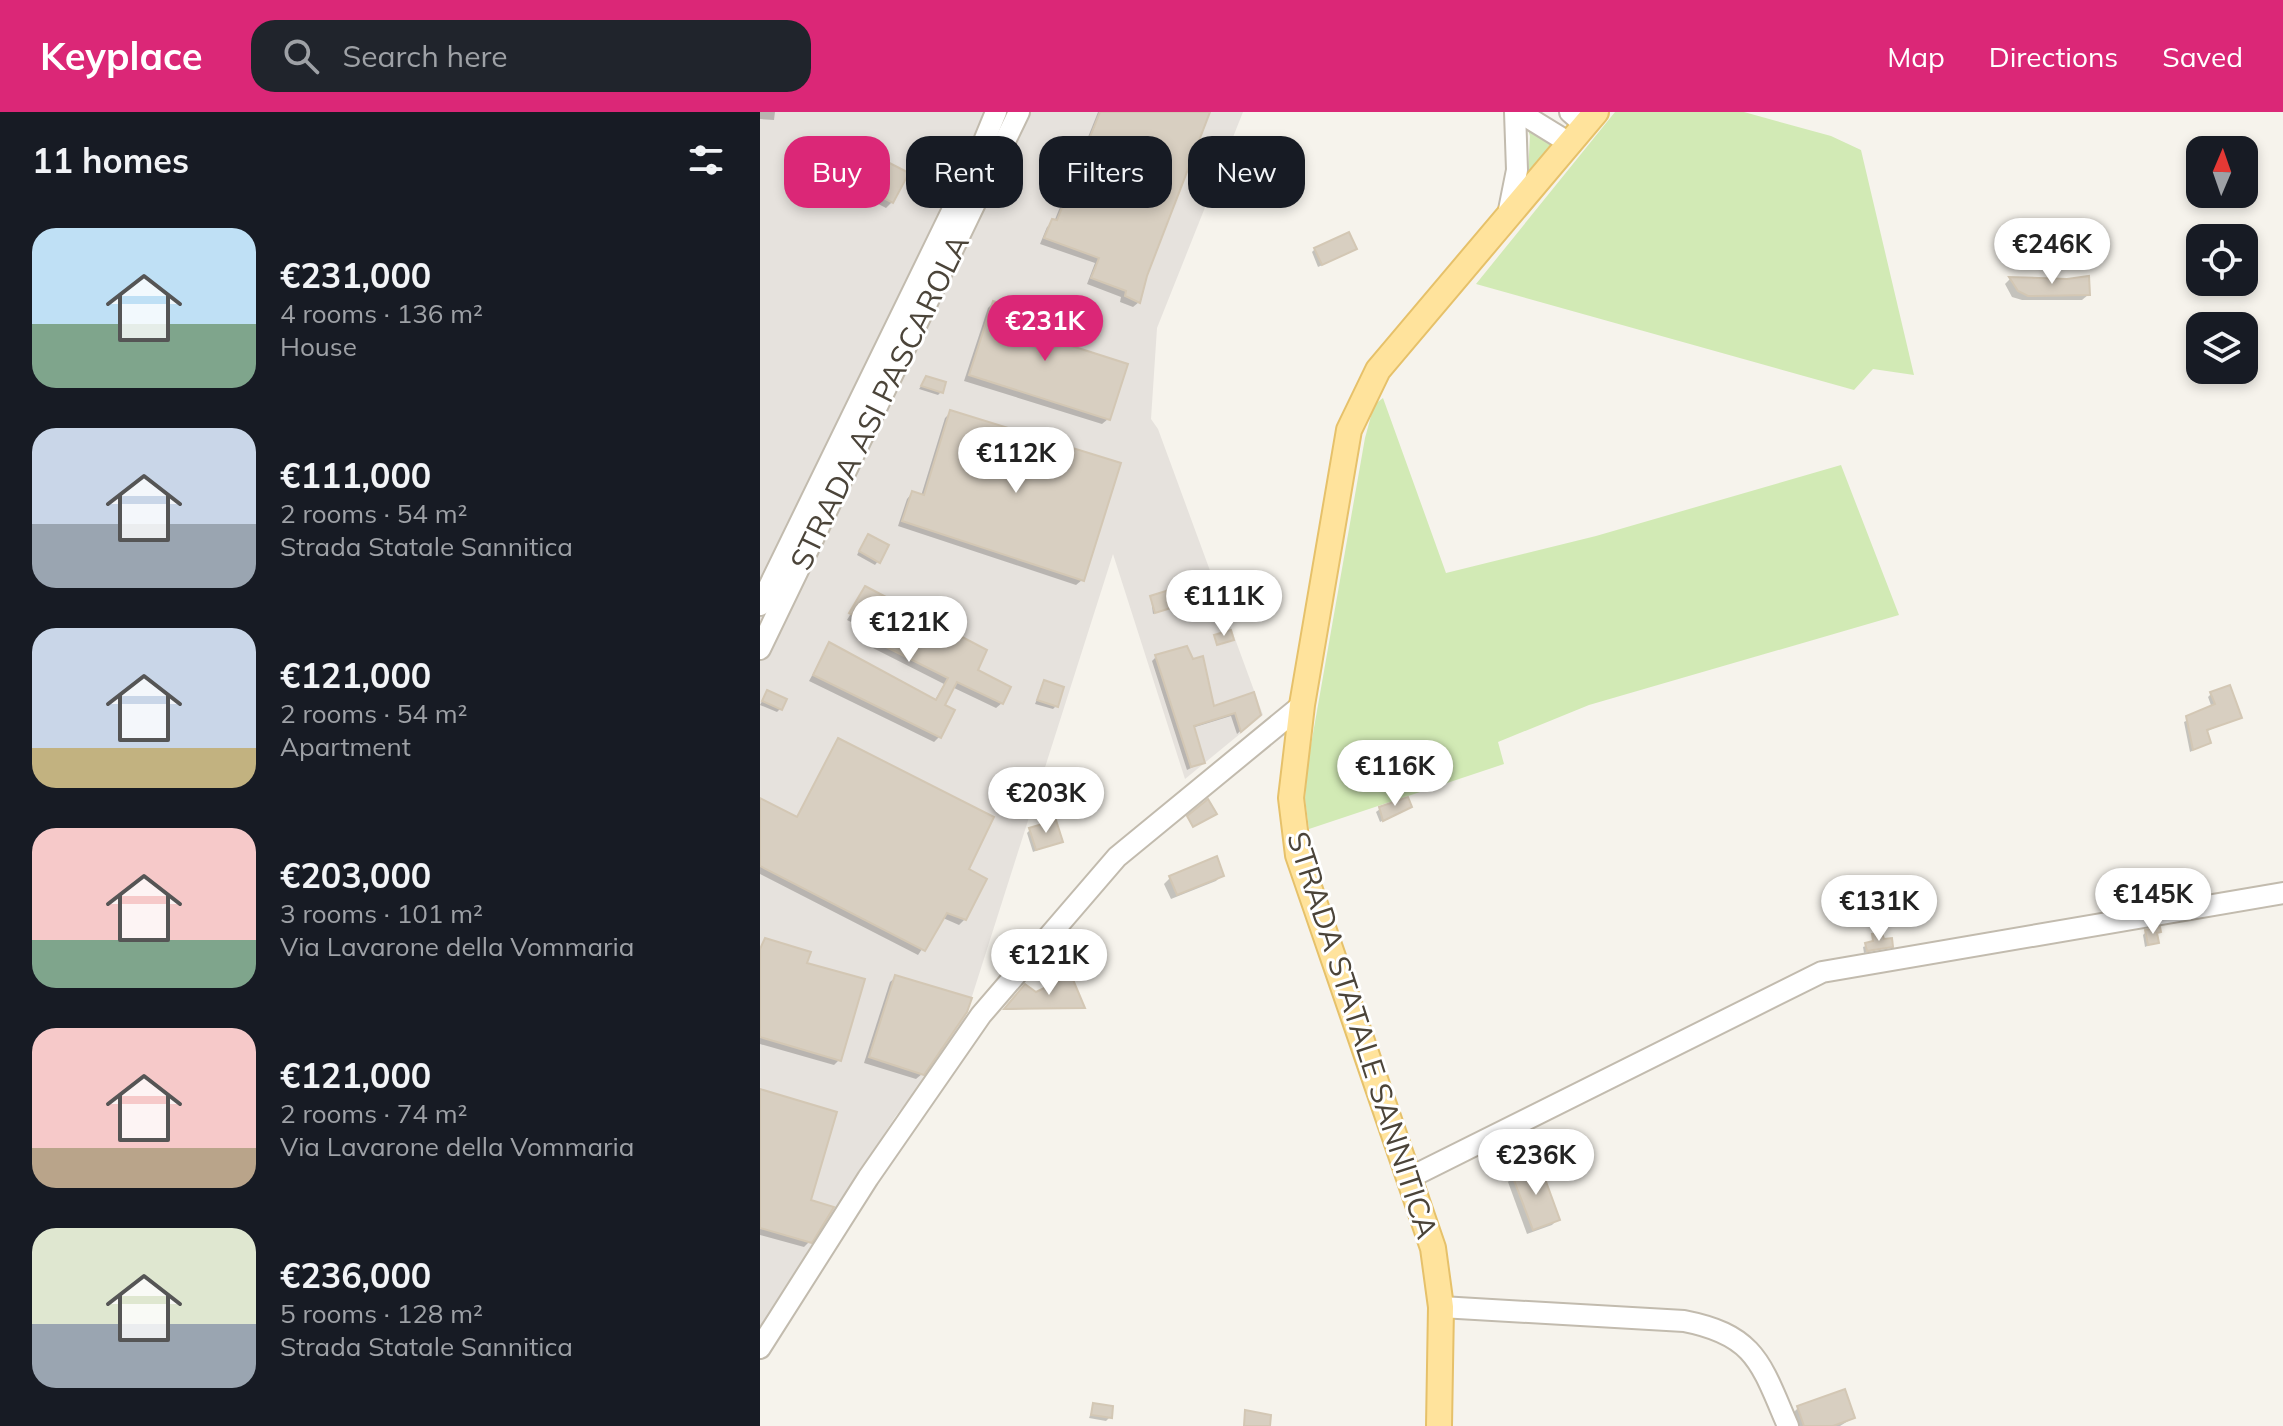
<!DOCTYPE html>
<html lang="en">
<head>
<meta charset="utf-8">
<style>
  body { margin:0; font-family:Mulish,sans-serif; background:#20242c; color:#f1f3f6; height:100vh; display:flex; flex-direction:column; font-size:30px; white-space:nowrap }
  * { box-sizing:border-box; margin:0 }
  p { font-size:26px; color:#9ea1a6 }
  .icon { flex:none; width:44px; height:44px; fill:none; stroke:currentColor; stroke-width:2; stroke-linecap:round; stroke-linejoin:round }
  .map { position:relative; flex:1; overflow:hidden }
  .details { display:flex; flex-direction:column; background:#171b24; width:760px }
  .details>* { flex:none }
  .banner { position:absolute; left:24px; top:24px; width:760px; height:72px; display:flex; gap:16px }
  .needle { width:52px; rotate:2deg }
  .tools { position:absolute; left:1426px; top:24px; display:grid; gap:16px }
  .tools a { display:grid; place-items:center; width:72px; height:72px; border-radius:16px; background:#171b24; box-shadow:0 4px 12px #0003; font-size:40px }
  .price { position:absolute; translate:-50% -68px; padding:0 18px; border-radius:28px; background:#fff; color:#222; font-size:26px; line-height:52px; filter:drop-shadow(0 2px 4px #0008) }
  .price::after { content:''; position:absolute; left:50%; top:48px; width:24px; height:18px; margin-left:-12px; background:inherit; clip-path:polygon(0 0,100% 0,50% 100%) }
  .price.current { background:#db2777; color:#fff }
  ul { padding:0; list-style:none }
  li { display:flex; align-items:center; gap:24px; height:200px; padding:0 32px }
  li span { display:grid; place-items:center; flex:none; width:224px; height:160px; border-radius:24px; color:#555 }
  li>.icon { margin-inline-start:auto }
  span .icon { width:96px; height:96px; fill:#fffc; stroke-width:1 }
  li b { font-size:34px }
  h2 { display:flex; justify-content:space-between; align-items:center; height:96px; padding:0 32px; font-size:34px }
  .tag { padding:0 28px; border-radius:24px; background:#171b24; box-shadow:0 4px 12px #0003; font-size:28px; line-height:72px }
  .tag.current { background:#db2777; color:#fff }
  header { display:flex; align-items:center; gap:48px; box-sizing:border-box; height:112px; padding:0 40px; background:#db2777; color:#fff }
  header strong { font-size:38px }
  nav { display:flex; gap:44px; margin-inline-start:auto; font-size:28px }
  .search { width:560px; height:72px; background:#20242c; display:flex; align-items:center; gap:20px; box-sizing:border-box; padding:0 28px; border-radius:24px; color:#9ea1a6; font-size:30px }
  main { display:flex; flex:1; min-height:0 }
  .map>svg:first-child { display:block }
  .industrial { fill:#e6e2dd }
  .green { fill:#d2eab5 }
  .shadow { fill:#0003 }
  .building { fill:#d8cfc1; stroke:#d3c7b4; stroke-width:2 }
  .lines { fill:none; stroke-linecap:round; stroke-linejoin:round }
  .minor-casing { stroke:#c2bbae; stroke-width:24 }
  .major-casing { stroke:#e6c16a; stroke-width:28 }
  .minor { stroke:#fff; stroke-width:20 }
  .major { stroke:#ffe39c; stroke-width:24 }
  .labels { text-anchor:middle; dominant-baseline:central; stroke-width:6; stroke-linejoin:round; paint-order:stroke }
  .street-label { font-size:30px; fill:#4b4439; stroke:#fff }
</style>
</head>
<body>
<header>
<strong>Keyplace</strong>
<div class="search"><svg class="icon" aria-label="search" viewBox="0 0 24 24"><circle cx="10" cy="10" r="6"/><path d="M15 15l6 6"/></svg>Search here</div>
<nav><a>Map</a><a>Directions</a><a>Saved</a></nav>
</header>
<main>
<section class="details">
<h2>11 homes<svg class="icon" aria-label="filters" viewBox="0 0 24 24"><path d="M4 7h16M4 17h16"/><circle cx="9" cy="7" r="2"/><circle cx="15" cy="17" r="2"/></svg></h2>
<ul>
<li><span style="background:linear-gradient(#bfe0f5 60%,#7fa58c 0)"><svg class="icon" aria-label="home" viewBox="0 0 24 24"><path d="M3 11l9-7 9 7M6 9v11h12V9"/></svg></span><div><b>€231,000</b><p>4 rooms · 136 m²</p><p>House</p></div></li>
<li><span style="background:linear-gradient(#c9d6e8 60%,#9aa5b1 0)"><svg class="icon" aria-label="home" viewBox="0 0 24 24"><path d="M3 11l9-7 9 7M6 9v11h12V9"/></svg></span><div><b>€111,000</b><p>2 rooms · 54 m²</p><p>Strada Statale Sannitica</p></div></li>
<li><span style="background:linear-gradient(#c9d6e8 75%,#c2b280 0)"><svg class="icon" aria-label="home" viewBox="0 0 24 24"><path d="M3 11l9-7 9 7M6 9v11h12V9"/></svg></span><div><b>€121,000</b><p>2 rooms · 54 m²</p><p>Apartment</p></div></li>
<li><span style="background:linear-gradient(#f6c9c9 70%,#7fa58c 0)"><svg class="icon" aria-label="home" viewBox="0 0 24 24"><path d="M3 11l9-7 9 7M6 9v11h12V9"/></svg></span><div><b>€203,000</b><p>3 rooms · 101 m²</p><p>Via Lavarone della Vommaria</p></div></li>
<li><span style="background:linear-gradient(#f6c9c9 75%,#b9a48a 0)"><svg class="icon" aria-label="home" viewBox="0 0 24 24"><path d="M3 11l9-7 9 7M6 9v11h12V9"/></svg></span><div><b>€121,000</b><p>2 rooms · 74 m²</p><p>Via Lavarone della Vommaria</p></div></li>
<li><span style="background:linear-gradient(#dfe7d0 60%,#9aa5b1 0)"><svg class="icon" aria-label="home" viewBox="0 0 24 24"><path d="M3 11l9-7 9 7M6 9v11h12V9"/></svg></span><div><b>€236,000</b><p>5 rooms · 128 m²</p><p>Strada Statale Sannitica</p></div></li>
</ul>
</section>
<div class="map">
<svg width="1523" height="1314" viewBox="0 0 1523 1314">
  <rect width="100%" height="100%" fill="#f6f3ec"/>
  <!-- industrial -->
  <path class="industrial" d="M0 0H483L397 216 391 307 398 317 503 603 425 667 353 442 200 922 135 1005 0 1216Z"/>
  <!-- green -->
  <g class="green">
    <path d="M762 0 812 25 767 80 770 24Z"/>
    <path d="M855 0H984L1071 24 1101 38 1154 263 1113 257 1094 278 716 172Z"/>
    <path d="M623 286 686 461 836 424 1081 353 1139 503 829 593 738 630 744 652 549 717 545 687 548 650 605 326 614 293Z"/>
  </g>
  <!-- shadow -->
  <g class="shadow">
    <path d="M0 0H15L14 8 0 7Z"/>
    <path d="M338 0H448L385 164 379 190 373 195 360 190 361 185 327 172 335 151 280 132 287 115 294 110Z"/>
    <path d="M111 44 132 90 126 96 90 77Z"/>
    <path d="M555 137 591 140 558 155 552 140Z"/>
    <path d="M1250 167 1307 169 1328 183 1322 188H1262L1252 185 1245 172Z"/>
    <path d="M233 191 348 307 342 312 204 269 228 196Z"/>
    <path d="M167 266 181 280 178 283 159 277Z"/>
    <path d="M191 300 322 468 316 473 138 414 147 387 152 381 161 384 185 306Z"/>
    <path d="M105 427 118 449 115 453 97 443Z"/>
    <path d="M104 480 215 558 242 591 236 596 192 575 183 594 179 625 174 630 49 569 69 533 174 590 184 572 111 535 99 514 87 508Z"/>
    <path d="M391 486 412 494 393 502Z"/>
    <path d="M396 545 431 550 452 596 498 603 477 622 471 604 432 616 443 650 427 658 392 549Z"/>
    <path d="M284 570 296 594 293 597 275 592Z"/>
    <path d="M7 580 20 597 17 600 0 593Z"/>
    <path d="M1451 582 1479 605 1445 620 1449 630 1430 640 1424 610 1452 596 1448 585Z"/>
    <path d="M79 628 206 758 205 807 199 813 183 806 158 843 0 762V689L36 707Z"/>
    <path d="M650 694 620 710 616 700 620 697Z"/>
    <path d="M270 718 300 729 273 740 267 721Z"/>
    <path d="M455 747 462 763 456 769 411 787 404 772 410 766Z"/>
    <path d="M1140 786 1112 806 1105 797 1108 794Z"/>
    <path d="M1386 820 1395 823 1396 830 1385 835 1383 823Z"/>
    <path d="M1113 824 1122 830 1131 834 1104 841 1103 835 1111 832Z"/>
    <path d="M6 829 45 852 79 948 74 953 0 932V836Z"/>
    <path d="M136 865 162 962 156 967 104 951 130 870Z"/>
    <path d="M265 874 276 882 323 895 245 898Z"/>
    <path d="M0 979 50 1129 44 1135 0 1123Z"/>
    <path d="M753 1065 798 1107 792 1113 767 1122 748 1070Z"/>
    <path d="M334 1293 350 1305 346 1309 329 1306Z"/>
    <path d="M1038 1296 1093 1306 1080 1314H1037L1033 1301Z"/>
  </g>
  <!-- building -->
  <g class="building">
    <path d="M340 0H450L387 164 380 191 365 184 366 179 331 166 339 146 284 126 292 107 297 108Z"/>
    <path d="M110 41 149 61 133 91 94 71Z"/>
    <path d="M589 120 597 137 562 153 554 136Z"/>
    <path d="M1329 164 1330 183 1268 184 1258 179 1249 165 1307 167Z"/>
    <path d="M233 189 296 209 290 227 368 252 350 308 209 263Z"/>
    <path d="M166 264 186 270 183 281 161 274Z"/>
    <path d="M190 298 361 351 324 469 142 409 152 379 164 383Z"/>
    <path d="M108 422 129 433 120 451 99 439Z"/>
    <path d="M105 474 227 538 218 558 251 575 243 592 197 570 185 593 195 598 181 626 53 563 69 530 176 588 188 566 116 530 104 509 89 501Z"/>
    <path d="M409 478 414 495 395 501 390 484Z"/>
    <path d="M471 518 474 528 457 533 454 523Z"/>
    <path d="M427 534 433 547 443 544 454 594 494 580 501 603 481 620 475 601 434 614 445 651 431 655 395 543Z"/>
    <path d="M284 568 304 575 298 595 277 588Z"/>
    <path d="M1470 573 1482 606 1447 618 1451 631 1433 638 1426 604 1455 592 1450 580Z"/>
    <path d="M7 578 27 587 22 598 2 589Z"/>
    <path d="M78 626 234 705 209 757 227 767 206 808 187 801 165 839 0 754V686L37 705Z"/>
    <path d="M648 685 652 695 623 709 619 695Z"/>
    <path d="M448 687 457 702 433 715 427 704Z"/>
    <path d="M296 708 303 730 276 738 269 716Z"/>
    <path d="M457 744 464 764 417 783 409 764Z"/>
    <path d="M1136 770 1146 783 1116 805 1107 792Z"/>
    <path d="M1400 815 1401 820 1397 821 1399 831 1388 833 1385 818Z"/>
    <path d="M1122 821 1124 827 1132 826 1133 835 1107 839 1105 831 1113 829 1112 822Z"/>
    <path d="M5 826 51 840 47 851 105 867 81 949 0 925V837Z"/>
    <path d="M135 863 212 886 207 900 164 963 109 945Z"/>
    <path d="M311 863 325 896 244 897 265 872 276 880Z"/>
    <path d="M0 977 77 1000 51 1088 74 1095 52 1131 0 1116Z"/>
    <path d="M780 1053 800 1108 773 1118 752 1063Z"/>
    <path d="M1085 1277 1095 1306 1073 1314H1044L1037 1294Z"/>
    <path d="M333 1291 353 1294 352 1306 331 1303Z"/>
    <path d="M485 1298 511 1303 510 1314H484Z"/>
  </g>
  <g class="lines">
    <!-- minor casing -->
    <g class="minor-casing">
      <g id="minor">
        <path d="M759 0 811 32"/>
        <path d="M810 0 826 14"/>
        <path d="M748 103 757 58 755 0"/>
        <path d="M0 493 213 56 236 0"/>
        <path d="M0 537 259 0"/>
        <path d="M649 1066 1062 860 1523 781"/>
        <path d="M681 1195 924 1209C996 1223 1001 1252 1028 1314"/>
        <path d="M0 1236 108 1066 221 903 357 745 542 593"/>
      </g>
    </g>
    <!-- major casing -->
    <g class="major-casing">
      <path id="major" d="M679 1314 681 1195 673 1136 538 743 531 686 542 593 589 318 618 258 836 0"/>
    </g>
    <!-- minor -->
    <use href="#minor" class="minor"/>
    <!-- major -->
    <use href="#major" class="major"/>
  </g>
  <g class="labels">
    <!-- street labels -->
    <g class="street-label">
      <text transform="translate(119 290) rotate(-64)">STRADA ASI PASCAROLA</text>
      <text transform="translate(603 923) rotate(72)">STRADA STATALE SANNITICA</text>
    </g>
  </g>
</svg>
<div class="tools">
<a><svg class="needle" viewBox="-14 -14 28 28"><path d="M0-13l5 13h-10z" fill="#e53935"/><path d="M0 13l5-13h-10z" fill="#9ea1a6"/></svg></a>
<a><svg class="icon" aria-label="locate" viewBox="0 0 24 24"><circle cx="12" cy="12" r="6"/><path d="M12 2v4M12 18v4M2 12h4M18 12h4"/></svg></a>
<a><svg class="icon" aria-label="layers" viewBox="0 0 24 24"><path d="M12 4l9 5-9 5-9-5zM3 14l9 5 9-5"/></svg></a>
</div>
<b class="price" style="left:1292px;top:174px">€246K</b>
<b class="price current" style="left:285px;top:251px">€231K</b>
<b class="price" style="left:256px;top:383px">€112K</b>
<b class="price" style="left:464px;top:526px">€111K</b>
<b class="price" style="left:149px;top:552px">€121K</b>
<b class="price" style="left:635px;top:696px">€116K</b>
<b class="price" style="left:286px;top:723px">€203K</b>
<b class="price" style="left:1393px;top:824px">€145K</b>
<b class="price" style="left:1119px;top:831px">€131K</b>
<b class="price" style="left:289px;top:885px">€121K</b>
<b class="price" style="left:776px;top:1085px">€236K</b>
<div class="banner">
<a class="tag current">Buy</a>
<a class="tag">Rent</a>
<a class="tag">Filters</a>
<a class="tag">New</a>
</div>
</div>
</main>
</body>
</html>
